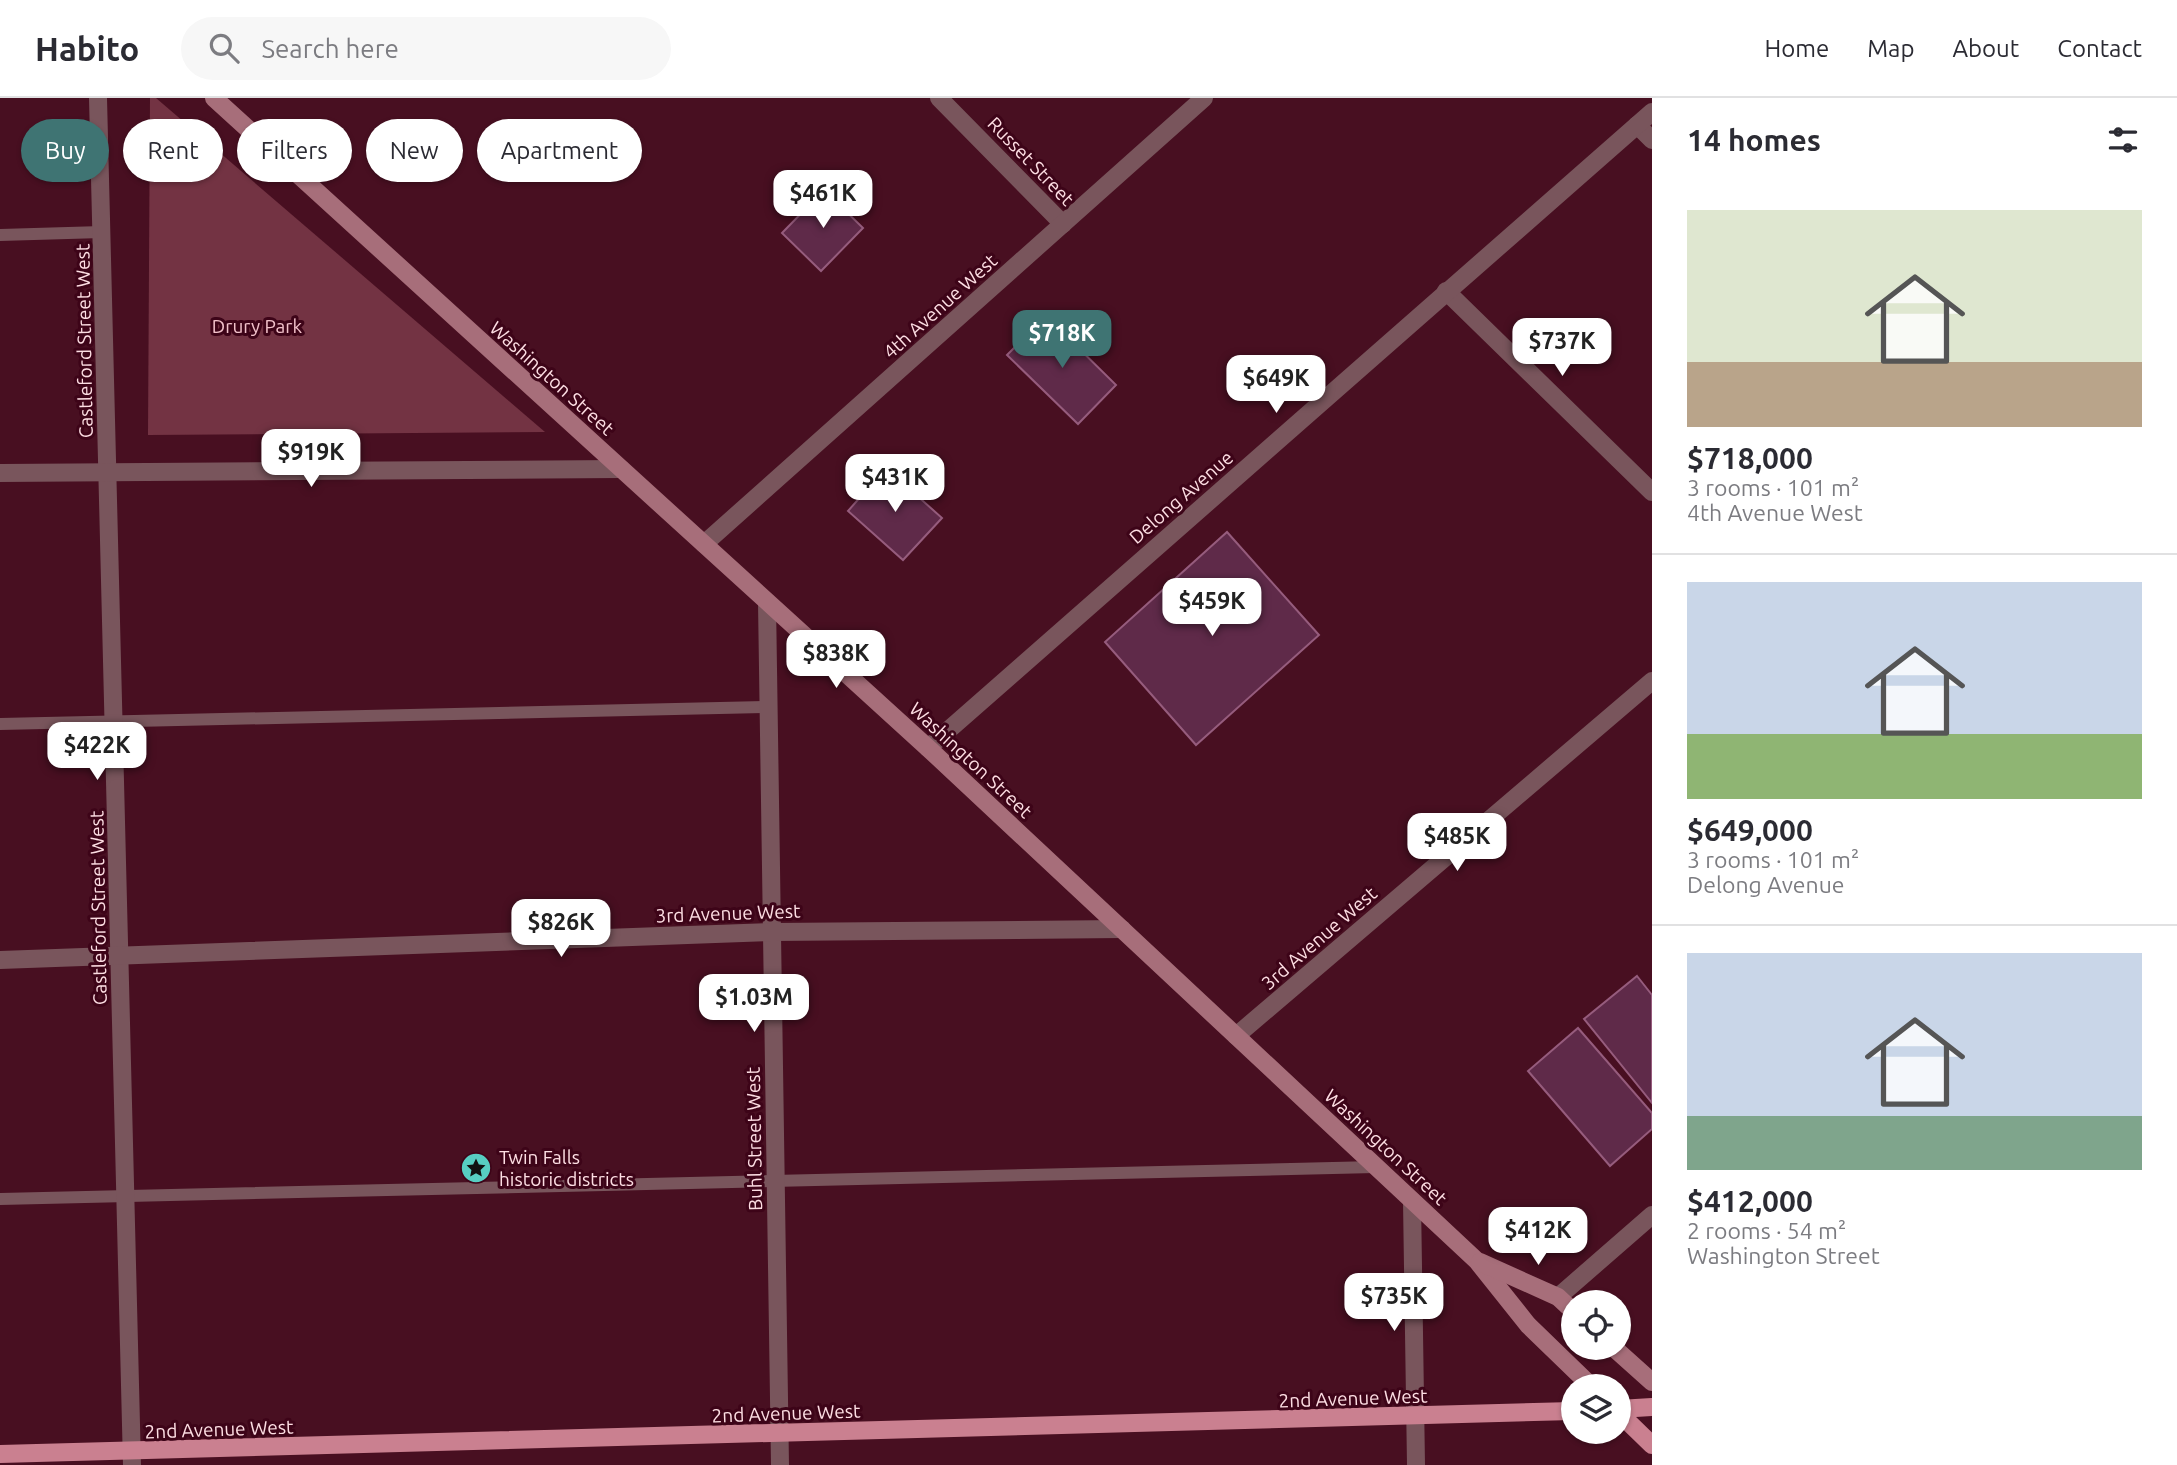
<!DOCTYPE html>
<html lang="en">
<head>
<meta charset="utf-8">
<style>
  body { margin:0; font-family:Ubuntu,sans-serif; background:#f7f7f7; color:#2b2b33; height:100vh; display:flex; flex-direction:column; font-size:26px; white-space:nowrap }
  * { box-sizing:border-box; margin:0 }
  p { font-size:23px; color:#7c7c81 }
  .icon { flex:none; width:38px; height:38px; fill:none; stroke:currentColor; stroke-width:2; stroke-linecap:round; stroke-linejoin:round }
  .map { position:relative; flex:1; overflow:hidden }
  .details { display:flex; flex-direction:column; background:#fff; width:525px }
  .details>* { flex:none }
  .top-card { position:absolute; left:21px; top:21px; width:665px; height:63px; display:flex; gap:14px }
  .buttons { position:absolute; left:1561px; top:1192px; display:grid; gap:14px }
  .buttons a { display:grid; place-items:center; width:70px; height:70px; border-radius:50%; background:#fff; box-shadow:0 2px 5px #0004; font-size:35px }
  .price { position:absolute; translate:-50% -60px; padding:0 16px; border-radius:14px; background:#fff; color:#222; font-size:23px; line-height:46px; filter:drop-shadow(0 2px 4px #0008) }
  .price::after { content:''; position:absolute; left:50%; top:42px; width:21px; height:16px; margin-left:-10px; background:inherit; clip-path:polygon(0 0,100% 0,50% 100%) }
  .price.active { background:#3f7473; color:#fff }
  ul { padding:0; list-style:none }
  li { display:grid; align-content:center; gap:14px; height:371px; padding:0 35px }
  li+li { border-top:2px solid #e1e1e2 }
  li span { display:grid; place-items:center; height:217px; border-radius:0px; color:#555 }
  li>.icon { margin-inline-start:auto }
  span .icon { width:126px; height:126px; fill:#fffc; stroke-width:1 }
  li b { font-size:30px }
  h2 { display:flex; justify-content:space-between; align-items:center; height:84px; padding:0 35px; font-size:30px }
  .chip { padding:0 24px; border-radius:32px; background:#fff; box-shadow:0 2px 5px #0004; font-size:24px; line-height:63px }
  .chip.active { background:#3f7473; color:#fff }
  header { display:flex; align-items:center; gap:42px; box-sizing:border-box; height:98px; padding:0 35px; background:#fff; border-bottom:2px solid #e1e1e2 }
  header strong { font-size:33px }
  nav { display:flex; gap:38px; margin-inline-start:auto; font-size:24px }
  .search { width:490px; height:63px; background:#f7f7f7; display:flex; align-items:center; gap:18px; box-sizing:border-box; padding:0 24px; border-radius:38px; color:#7c7c81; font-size:26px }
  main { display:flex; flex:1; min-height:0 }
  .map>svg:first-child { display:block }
  .green { fill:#733343 }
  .building { fill:#5f2a49; stroke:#965c7d; stroke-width:2 }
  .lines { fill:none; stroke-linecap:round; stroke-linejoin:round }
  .service { stroke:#79555c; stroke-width:12 }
  .minor { stroke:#79555c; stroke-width:18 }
  .secondary { stroke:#a76e7a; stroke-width:18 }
  .primary { stroke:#ca8090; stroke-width:18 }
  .labels { text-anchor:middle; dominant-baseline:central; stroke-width:6; stroke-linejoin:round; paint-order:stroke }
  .street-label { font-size:19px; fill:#fddee3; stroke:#3d0418 }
  .park-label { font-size:19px; fill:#f2c2cb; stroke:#3d0418 }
  .poi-label { font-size:19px; fill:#fddee3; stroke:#3d0418; text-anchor:start }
</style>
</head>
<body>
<header>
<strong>Habito</strong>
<div class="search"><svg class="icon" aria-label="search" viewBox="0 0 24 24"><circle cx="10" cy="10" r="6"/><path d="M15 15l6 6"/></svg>Search here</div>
<nav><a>Home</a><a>Map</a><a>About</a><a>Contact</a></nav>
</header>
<main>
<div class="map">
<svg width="1652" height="1367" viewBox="0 0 1652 1367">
  <rect width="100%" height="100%" fill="#480f21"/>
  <!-- green -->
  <path class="green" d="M150 0H156L545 334 148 337Z"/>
  <!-- building -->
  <g class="building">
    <path d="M824 92 863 130 821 173 782 135Z"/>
    <path d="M1046 218 1116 287 1078 326 1007 257Z"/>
    <path d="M886 370 942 420 903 462 848 413Z"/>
    <path d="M1227 434 1319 537 1196 647 1105 544Z"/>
    <path d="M1637 878 1652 897V1005L1584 921Z"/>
    <path d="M1578 930 1652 1015V1031L1610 1068 1528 973Z"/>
  </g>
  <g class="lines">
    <!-- service -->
    <g class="service">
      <path d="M0 137 102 134"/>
      <path d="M0 626 769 609"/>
      <path d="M0 1101 1375 1069"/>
    </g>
    <!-- minor -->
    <g class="minor">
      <path d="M98 0 132 1367"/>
      <path d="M939 0 1063 126"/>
      <path d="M1637 27 1652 42"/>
      <path d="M1446 193 1652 394"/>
      <path d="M0 375 621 371"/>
      <path d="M704 446 1204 0"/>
      <path d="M767 504 780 1367"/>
      <path d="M928 650 1652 14"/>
      <path d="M0 862 772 834 1122 831"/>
      <path d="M1236 938 1652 583"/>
      <path d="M1412 1103 1416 1367"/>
      <path d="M1558 1199 1652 1117"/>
    </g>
    <!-- secondary -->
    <g class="secondary">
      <path d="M214 0 928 650 1477 1163 1528 1227 1591 1288"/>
      <path d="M1480 1164 1558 1199 1573 1213"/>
      <path d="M1614 1250 1652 1284"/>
    </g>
    <!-- primary -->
    <g class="primary">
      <path d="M1619 1311 1652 1309"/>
      <path d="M1619 1315 1652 1347"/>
      <path d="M0 1356 1573 1313"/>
    </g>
  </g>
  <!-- icons -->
  <defs>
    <g id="sight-disc" transform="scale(1.575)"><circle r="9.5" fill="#57cec2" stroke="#3d0418"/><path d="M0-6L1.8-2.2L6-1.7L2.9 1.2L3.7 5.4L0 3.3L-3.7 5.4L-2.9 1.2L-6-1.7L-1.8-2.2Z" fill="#111"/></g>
  </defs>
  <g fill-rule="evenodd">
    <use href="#sight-disc" x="476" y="1070"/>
  </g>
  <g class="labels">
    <!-- street labels -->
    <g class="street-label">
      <text transform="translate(1031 63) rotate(46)">Russet Street</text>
      <text transform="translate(940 208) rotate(-42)">4th Avenue West</text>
      <text transform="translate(84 243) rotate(-91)">Castleford Street West</text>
      <text transform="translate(552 280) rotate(42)">Washington Street</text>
      <text transform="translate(1181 399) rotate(-41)">Delong Avenue</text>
      <text transform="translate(971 662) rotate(43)">Washington Street</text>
      <text transform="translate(98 810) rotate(-91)">Castleford Street West</text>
      <text transform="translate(728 815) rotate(-2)">3rd Avenue West</text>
      <text transform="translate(1319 840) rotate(-41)">3rd Avenue West</text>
      <text transform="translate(754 1041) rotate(-91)">Buhl Street West</text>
      <text transform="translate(1386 1049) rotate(43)">Washington Street</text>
      <text transform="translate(1353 1300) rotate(-2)">2nd Avenue West</text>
      <text transform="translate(786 1315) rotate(-2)">2nd Avenue West</text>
      <text transform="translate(219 1331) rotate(-2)">2nd Avenue West</text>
    </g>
    <!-- park labels -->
    <g class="park-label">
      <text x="257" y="228">Drury Park</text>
    </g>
    <!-- poi labels -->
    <g class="poi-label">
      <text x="499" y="1059">Twin Falls<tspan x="499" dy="22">historic districts</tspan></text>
    </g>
  </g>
</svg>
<div class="buttons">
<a><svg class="icon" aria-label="locate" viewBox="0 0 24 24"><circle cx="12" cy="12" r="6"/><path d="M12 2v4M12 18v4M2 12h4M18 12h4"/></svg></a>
<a><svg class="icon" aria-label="layers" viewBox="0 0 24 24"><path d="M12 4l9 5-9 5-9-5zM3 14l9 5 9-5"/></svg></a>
</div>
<b class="price" style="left:823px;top:132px">$461K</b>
<b class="price active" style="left:1062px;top:272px">$718K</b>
<b class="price" style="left:1562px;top:280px">$737K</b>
<b class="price" style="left:1276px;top:317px">$649K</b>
<b class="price" style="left:311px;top:391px">$919K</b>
<b class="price" style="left:895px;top:416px">$431K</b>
<b class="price" style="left:1212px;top:540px">$459K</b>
<b class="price" style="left:836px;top:592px">$838K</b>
<b class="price" style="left:97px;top:684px">$422K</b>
<b class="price" style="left:1457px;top:775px">$485K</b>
<b class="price" style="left:561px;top:861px">$826K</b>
<b class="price" style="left:754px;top:936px">$1.03M</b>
<b class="price" style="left:1538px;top:1169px">$412K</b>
<b class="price" style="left:1394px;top:1235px">$735K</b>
<div class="top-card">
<a class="chip active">Buy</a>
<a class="chip">Rent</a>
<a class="chip">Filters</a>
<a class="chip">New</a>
<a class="chip">Apartment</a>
</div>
</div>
<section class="details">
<h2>14 homes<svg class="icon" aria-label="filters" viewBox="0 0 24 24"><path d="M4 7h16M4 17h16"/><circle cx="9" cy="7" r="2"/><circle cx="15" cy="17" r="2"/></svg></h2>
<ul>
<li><span style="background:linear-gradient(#dfe7d0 70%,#b9a48a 0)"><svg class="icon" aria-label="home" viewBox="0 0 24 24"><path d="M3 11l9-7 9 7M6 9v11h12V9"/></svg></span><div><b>$718,000</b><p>3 rooms · 101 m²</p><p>4th Avenue West</p></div></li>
<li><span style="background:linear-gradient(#c9d6e8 70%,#8fb573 0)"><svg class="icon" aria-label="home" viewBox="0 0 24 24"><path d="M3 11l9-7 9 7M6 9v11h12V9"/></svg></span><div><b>$649,000</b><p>3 rooms · 101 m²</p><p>Delong Avenue</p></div></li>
<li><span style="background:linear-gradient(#c9d6e8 75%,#7fa58c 0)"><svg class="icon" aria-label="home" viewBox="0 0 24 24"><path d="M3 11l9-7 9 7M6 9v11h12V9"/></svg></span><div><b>$412,000</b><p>2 rooms · 54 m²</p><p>Washington Street</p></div></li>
</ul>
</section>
</main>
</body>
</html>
